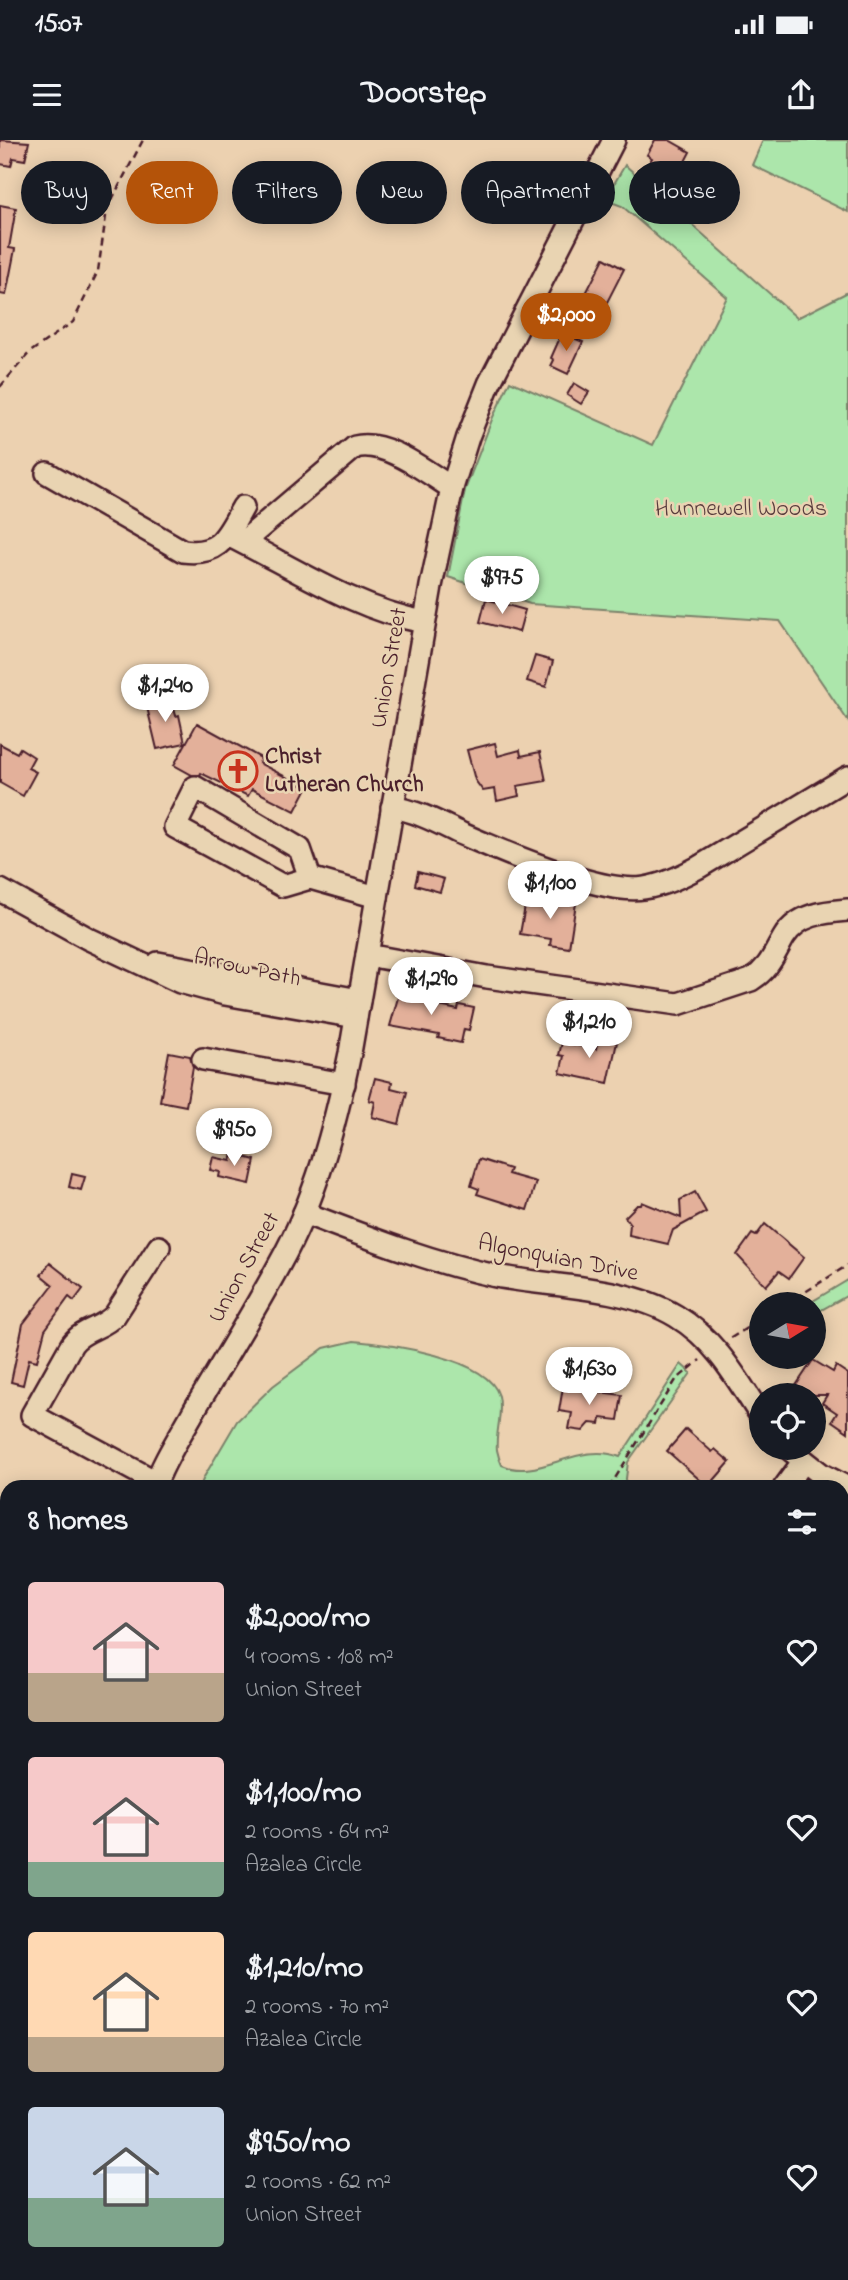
<!DOCTYPE html>
<html lang="en">
<head>
<meta charset="utf-8">
<style>
  body { margin:0; font-family:"Indie Flower",sans-serif; background:#242831; color:#f1f3f6; height:100vh; display:flex; flex-direction:column; font-size:26px; white-space:nowrap }
  * { box-sizing:border-box; margin:0 }
  p { font-size:23px; color:#9ea1a6 }
  .icon { flex:none; width:38px; height:38px; fill:none; stroke:currentColor; stroke-width:2; stroke-linecap:round; stroke-linejoin:round }
  .map { position:relative; flex:1; overflow:hidden }
  .drawer { position:absolute; left:0px; top:1340px; width:849px; height:800px; display:flex; flex-direction:column; background:#171b24; border-radius:21px 21px 0 0; box-shadow:0 4px 18px #0003 }
  .drawer>* { flex:none }
  .guide { position:absolute; left:21px; top:21px; width:807px; height:63px; display:flex; gap:14px }
  .needle { width:46px; rotate:79deg }
  .tools { position:absolute; left:749px; top:1152px; display:grid; gap:14px }
  .tools a { display:grid; place-items:center; width:77px; height:77px; border-radius:50%; background:#171b24; box-shadow:0 4px 18px #0003; font-size:35px }
  .price { position:absolute; translate:-50% -60px; padding:0 16px; border-radius:24px; background:#fff; color:#222; font-size:23px; line-height:46px; filter:drop-shadow(0 2px 4px #0008) }
  .price::after { content:''; position:absolute; left:50%; top:42px; width:21px; height:16px; margin-left:-10px; background:inherit; clip-path:polygon(0 0,100% 0,50% 100%) }
  .price.on { background:#b45309; color:#fff }
  ul { padding:0; list-style:none }
  li { display:flex; align-items:center; gap:21px; height:175px; padding:0 28px }
  li span { display:grid; place-items:center; flex:none; width:196px; height:140px; border-radius:7px; color:#555 }
  li>.icon { margin-inline-start:auto }
  span .icon { width:84px; height:84px; fill:#fffc; stroke-width:1 }
  li b { font-size:30px }
  h2 { display:flex; justify-content:space-between; align-items:center; height:84px; padding:0 28px; font-size:30px }
  .tag { padding:0 24px; border-radius:32px; background:#171b24; box-shadow:0 4px 18px #0003; font-size:24px; line-height:63px }
  .tag.on { background:#b45309; color:#fff }
  .status { display:flex; justify-content:space-between; align-items:center; height:49px; padding:0 35px; background:#171b24; direction:ltr }
  .status svg { height:19px; fill:currentColor }
  header { display:flex; justify-content:space-between; align-items:center; height:91px; padding:0 28px; background:#171b24; font-size:32px; font-weight:700 }
  .map>svg:first-child { display:block }
  .green { fill:#ace6ab; stroke:#7b826b; stroke-width:2 }
  .lines { fill:none; stroke-linecap:round; stroke-linejoin:round }
  .stream { stroke:#6c8899; stroke-width:5 }
  .building { fill:#e3b09a; stroke:#4a1f2b; stroke-width:2 }
  .minor-casing { stroke:#4a1f2b; stroke-width:26 }
  .path { stroke:#4a1f2b; stroke-width:2.5; stroke-dasharray:7 5; stroke-linecap:butt }
  .minor { stroke:#e9d4b2; stroke-width:21 }
  .labels { text-anchor:middle; dominant-baseline:central; stroke-width:5; stroke-linejoin:round; paint-order:stroke }
  .park-label { font-size:24px; fill:#593d3e; stroke:#e9d4b2 }
  .street-label { font-size:24px; fill:#4a1f2b; stroke:#e9d4b2 }
  .poi-label { font-size:24px; font-weight:bold; fill:#4a1f2b; stroke:#e9d4b2; text-anchor:start }
</style>
</head>
<body>
<div class="status"><b>15:07</b><svg viewBox="0 0 49 12"><path d="M0 12V9h3v3zM5 12V6h3v6zM10 12V3h3v9zM15 12V0h3v12zM26 1h20v11H26zM47 4h2v5h-2z"/></svg></div>
<header><svg class="icon" aria-label="menu" viewBox="0 0 24 24"><path d="M4 6h16M4 12h16M4 18h16"/></svg>Doorstep<svg class="icon" aria-label="share" viewBox="0 0 24 24"><path d="M12 15V3M7 8l5-5 5 5M5 13v7h14v-7"/></svg></header>
<div class="map">
<svg width="848" height="2140" viewBox="0 0 848 2140">
  <rect width="100%" height="100%" fill="#ecd1b0"/>
  <filter id="ink" filterUnits="userSpaceOnUse"><feTurbulence type="fractalNoise" baseFrequency=".0143" numOctaves="2"/><feDisplacementMap in="SourceGraphic" scale="14" xChannelSelector="R" yChannelSelector="G"/><feConvolveMatrix kernelMatrix="1 2 1 2 8 2 1 2 1" color-interpolation-filters="sRGB"/></filter>
  <g filter="url(#ink)">
    <!-- green -->
    <g class="green">
      <path d="M763 0H848V72L752 25Z"/>
      <path d="M625 25 797 178 848 152V581L780 481 530 464 448 437 465 350 493 277 510 241 653 305 727 157 622 66 614 63 601 66Z"/>
      <path d="M848 1140V1155L814 1174V1164H808Z"/>
      <path d="M354 1201C388 1204 488 1217 499 1256 503 1274 495 1293 497 1310 498 1315 500 1321 502 1325 538 1342 579 1300 620 1317L681 1224 691 1233 628 1322 625 1347H200L204 1337 237 1281 273 1246 324 1208Z"/>
      <path d="M848 1469V1785L842 1787V1485Z"/>
    </g>
    <g class="lines">
      <!-- stream -->
      <g class="stream">
        <path d="M842 1663H848"/>
        <path d="M449 2140 451 2133"/>
      </g>
    </g>
    <!-- building -->
    <g class="building">
      <path d="M0 0 29 2 25 20 13 18 11 26 0 24Z"/>
      <path d="M655 0H669L690 12 680 31 665 23 657 37 645 31 652 18 647 15Z"/>
      <path d="M0 65 16 68 9 108 15 109 6 155 0 154Z"/>
      <path d="M604 118 624 129 603 170 583 159Z"/>
      <path d="M562 193 583 202 568 234 551 226 554 220 551 218Z"/>
      <path d="M574 243 589 252 581 264 567 255Z"/>
      <path d="M486 459 525 470 519 492 480 482Z"/>
      <path d="M535 516 553 521 546 547 527 541Z"/>
      <path d="M171 557 176 576 179 575 185 603 157 609 146 563Z"/>
      <path d="M197 583 261 618 259 623 307 648 295 671 252 649 248 656 201 633 200 635H192L174 625Z"/>
      <path d="M495 603 498 616 520 610 521 616 540 612 546 641 517 646 519 656 497 661 495 649 483 651 475 640 467 610Z"/>
      <path d="M0 604 17 613 20 608 34 617 28 628 36 632 23 656 0 643Z"/>
      <path d="M418 732 444 739 440 752 415 745Z"/>
      <path d="M548 757 576 763 569 808 550 805 551 799 520 794 526 761 542 764 543 759 547 760Z"/>
      <path d="M401 847 419 852 416 861 458 870 459 865 474 868 469 890 464 889 461 903 438 898 439 895 390 886Z"/>
      <path d="M598 898 617 902 608 943 560 933 564 916 559 915 562 902 596 909Z"/>
      <path d="M169 912 190 916 193 927 186 966 160 961Z"/>
      <path d="M375 938 392 942 391 948 407 952 399 984 372 977 375 962 369 960Z"/>
      <path d="M233 1014 255 1020 250 1044 219 1037 220 1032 210 1030 213 1017 231 1021Z"/>
      <path d="M479 1019 510 1029 508 1034 536 1042 527 1070 477 1054 479 1049 471 1046Z"/>
      <path d="M72 1034 85 1037 81 1050 69 1047Z"/>
      <path d="M695 1052 706 1072 673 1090 668 1104 629 1095 630 1084 625 1077 637 1065H641L642 1062 681 1078 680 1060Z"/>
      <path d="M765 1084 804 1117 789 1138 779 1131 766 1146 737 1115 752 1094 756 1096Z"/>
      <path d="M50 1123 83 1149 74 1161 69 1157 45 1190 37 1221 29 1219 23 1245 11 1242 23 1184 53 1145 41 1135Z"/>
      <path d="M813 1220 833 1232 836 1226 848 1234V1292L832 1281 837 1273 822 1263 827 1255H807L795 1247Z"/>
      <path d="M563 1247 622 1255 618 1280 601 1278 600 1284 590 1283 583 1291 569 1289 572 1273 559 1271Z"/>
      <path d="M686 1289 712 1312 715 1309 730 1322 708 1347 667 1311Z"/>
    </g>
    <g class="lines">
      <!-- minor casing -->
      <g class="minor-casing">
        <g id="minor">
          <path d="M47 333 183 411C221 416 227 395 243 367"/>
          <path d="M232 397C294 428 355 469 424 482"/>
          <path d="M243 402 355 307C386 299 426 332 452 348"/>
          <path d="M392 667C417 671 439 683 462 694 503 712 602 755 644 748 664 745 682 736 699 727L848 637"/>
          <path d="M310 738 300 709 195 647 175 687 283 746 310 738 377 757"/>
          <path d="M0 750 89 799 180 842 225 854 356 877"/>
          <path d="M367 815 487 837 678 864 751 840C769 829 774 814 784 797 798 774 824 772 848 770"/>
          <path d="M158 823 359 860"/>
          <path d="M203 919 344 944"/>
          <path d="M304 1073C367 1097 430 1122 496 1136 553 1147 627 1146 676 1176 716 1200 737 1239 761 1276"/>
          <path d="M787 1307 821 1334 848 1348"/>
          <path d="M156 1342 32 1275 72 1204C83 1189 102 1189 115 1175L159 1107"/>
          <path d="M154 1348C164 1319 182 1293 196 1267 224 1220 253 1173 279 1125 316 1059 335 986 350 913L431 446 452 348 468 297 489 244 614 0"/>
          <path d="M784 1348 803 1322"/>
          <path d="M0 1739 7 1727"/>
          <path d="M0 2016 7 2004"/>
          <path d="M842 2076 848 2082"/>
          <path d="M842 2107 848 2106"/>
          <path d="M408 2140 411 2133"/>
        </g>
      </g>
      <!-- path -->
      <g class="path">
        <path d="M0 247 30 212 73 182 98 131 107 69 143 0"/>
        <path d="M786 1164 848 1125"/>
        <path d="M731 1198 761 1179"/>
        <path d="M609 1348 676 1240 700 1220"/>
      </g>
      <!-- minor -->
      <use href="#minor" class="minor"/>
    </g>
  </g>
  <!-- icons -->
  <defs>
    <g id="church-ring" transform="scale(2.0125)"><circle r="9.5" fill="#e9d4b2" stroke="#c8321e" stroke-width="1.5"/><path d="M-1.2-6h2.4v3.5h3.3v2.4h-3.3V6h-2.4V-.1h-3.3v-2.4h3.3Z" fill="#c8321e"/></g>
  </defs>
  <g fill-rule="evenodd">
    <use href="#church-ring" x="238" y="631"/>
  </g>
  <g class="labels">
    <!-- park labels -->
    <g class="park-label">
      <text x="741" y="369">Hunnewell Woods</text>
    </g>
    <!-- street labels -->
    <g class="street-label">
      <text transform="translate(390 528) rotate(-80)">Union Street</text>
      <text transform="translate(247 829) rotate(12)">Arrow Path</text>
      <text transform="translate(558 1119) rotate(11)">Algonquian Drive</text>
      <text transform="translate(245 1128) rotate(-61)">Union Street</text>
    </g>
    <!-- poi labels -->
    <g class="poi-label">
      <text x="265" y="617">Christ<tspan x="265" dy="28">Lutheran Church</tspan></text>
    </g>
  </g>
</svg>
<div class="tools">
<a><svg class="needle" viewBox="-14 -14 28 28"><path d="M0-13l5 13h-10z" fill="#e53935"/><path d="M0 13l5-13h-10z" fill="#9ea1a6"/></svg></a>
<a><svg class="icon" aria-label="locate" viewBox="0 0 24 24"><circle cx="12" cy="12" r="6"/><path d="M12 2v4M12 18v4M2 12h4M18 12h4"/></svg></a>
</div>
<b class="price on" style="left:566px;top:213px">$2,000</b>
<b class="price" style="left:502px;top:476px">$975</b>
<b class="price" style="left:165px;top:584px">$1,240</b>
<b class="price" style="left:550px;top:781px">$1,100</b>
<b class="price" style="left:431px;top:877px">$1,290</b>
<b class="price" style="left:589px;top:920px">$1,210</b>
<b class="price" style="left:234px;top:1028px">$950</b>
<b class="price" style="left:589px;top:1267px">$1,630</b>
<div class="guide">
<a class="tag">Buy</a>
<a class="tag on">Rent</a>
<a class="tag">Filters</a>
<a class="tag">New</a>
<a class="tag">Apartment</a>
<a class="tag">House</a>
</div>
<section class="drawer">
<h2>8 homes<svg class="icon" aria-label="filters" viewBox="0 0 24 24"><path d="M4 7h16M4 17h16"/><circle cx="9" cy="7" r="2"/><circle cx="15" cy="17" r="2"/></svg></h2>
<ul>
<li><span style="background:linear-gradient(#f6c9c9 65%,#b9a48a 0)"><svg class="icon" aria-label="home" viewBox="0 0 24 24"><path d="M3 11l9-7 9 7M6 9v11h12V9"/></svg></span><div><b>$2,000/mo</b><p>4 rooms · 108 m²</p><p>Union Street</p></div><svg class="icon" aria-label="heart" viewBox="0 0 24 24"><path d="M12 20l-8-8c-3-5 5-10 8-4 3-6 11-1 8 4z"/></svg></li>
<li><span style="background:linear-gradient(#f6c9c9 75%,#7fa58c 0)"><svg class="icon" aria-label="home" viewBox="0 0 24 24"><path d="M3 11l9-7 9 7M6 9v11h12V9"/></svg></span><div><b>$1,100/mo</b><p>2 rooms · 64 m²</p><p>Azalea Circle</p></div><svg class="icon" aria-label="heart" viewBox="0 0 24 24"><path d="M12 20l-8-8c-3-5 5-10 8-4 3-6 11-1 8 4z"/></svg></li>
<li><span style="background:linear-gradient(#ffd9b3 75%,#b9a48a 0)"><svg class="icon" aria-label="home" viewBox="0 0 24 24"><path d="M3 11l9-7 9 7M6 9v11h12V9"/></svg></span><div><b>$1,210/mo</b><p>2 rooms · 70 m²</p><p>Azalea Circle</p></div><svg class="icon" aria-label="heart" viewBox="0 0 24 24"><path d="M12 20l-8-8c-3-5 5-10 8-4 3-6 11-1 8 4z"/></svg></li>
<li><span style="background:linear-gradient(#c9d6e8 65%,#7fa58c 0)"><svg class="icon" aria-label="home" viewBox="0 0 24 24"><path d="M3 11l9-7 9 7M6 9v11h12V9"/></svg></span><div><b>$950/mo</b><p>2 rooms · 62 m²</p><p>Union Street</p></div><svg class="icon" aria-label="heart" viewBox="0 0 24 24"><path d="M12 20l-8-8c-3-5 5-10 8-4 3-6 11-1 8 4z"/></svg></li>
</ul>
</section>
</div>
</body>
</html>
